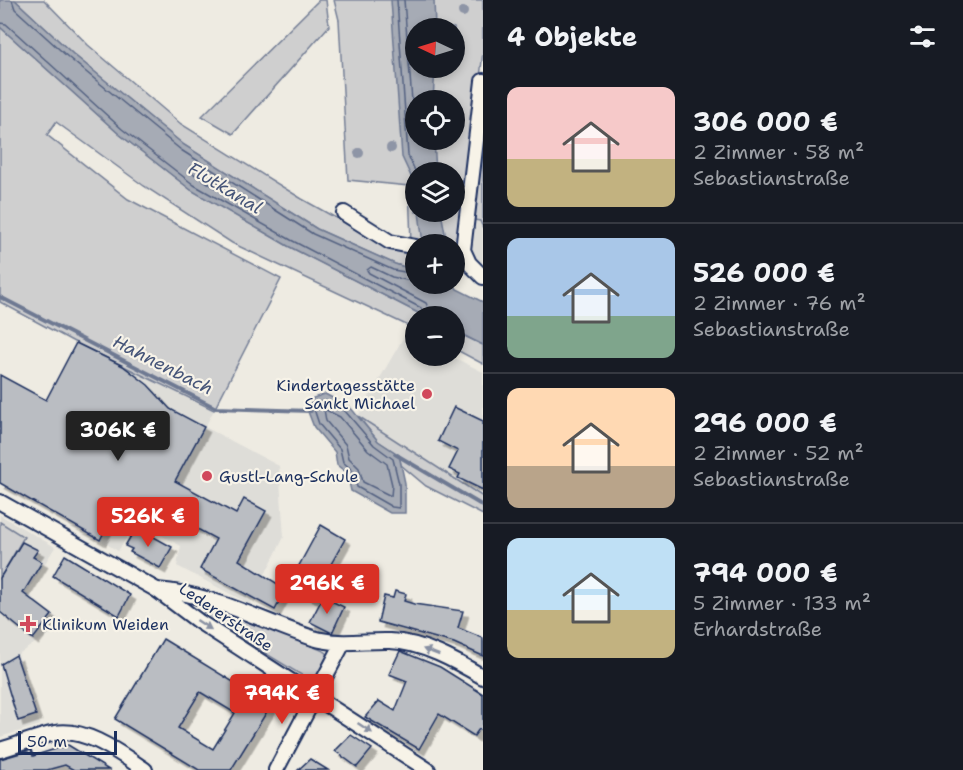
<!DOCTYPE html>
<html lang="de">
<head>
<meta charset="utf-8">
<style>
  body { margin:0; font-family:"Shantell Sans",sans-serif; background:#242831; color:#f1f3f6; height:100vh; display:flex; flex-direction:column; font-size:22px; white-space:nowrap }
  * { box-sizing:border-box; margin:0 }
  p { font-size:20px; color:#9ea1a6 }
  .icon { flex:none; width:33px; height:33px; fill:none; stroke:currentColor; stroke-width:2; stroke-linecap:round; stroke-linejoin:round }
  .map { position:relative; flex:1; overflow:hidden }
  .side { display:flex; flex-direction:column; background:#171b24; width:480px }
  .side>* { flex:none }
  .needle { width:39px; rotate:274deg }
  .buttons { position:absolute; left:405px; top:18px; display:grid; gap:12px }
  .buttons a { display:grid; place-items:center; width:60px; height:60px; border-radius:50%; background:#171b24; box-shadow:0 3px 9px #0003; font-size:30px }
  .scale { position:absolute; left:18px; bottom:15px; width:99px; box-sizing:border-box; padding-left:6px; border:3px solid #1b2f5e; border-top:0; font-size:16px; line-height:21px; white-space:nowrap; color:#1b2f5e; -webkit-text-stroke:4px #f7f3e8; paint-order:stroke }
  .price { position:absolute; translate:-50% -51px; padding:0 14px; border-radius:6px; background:#d93025; color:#fff; font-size:20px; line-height:39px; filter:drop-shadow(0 2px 3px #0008) }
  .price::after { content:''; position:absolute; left:50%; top:36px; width:18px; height:14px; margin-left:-9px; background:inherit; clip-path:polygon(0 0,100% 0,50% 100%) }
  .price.current { background:#222; color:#fff }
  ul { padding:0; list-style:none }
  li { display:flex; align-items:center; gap:18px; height:150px; padding:0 24px }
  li+li { border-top:2px solid #363941 }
  li span { display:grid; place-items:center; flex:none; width:168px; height:120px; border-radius:12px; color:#555 }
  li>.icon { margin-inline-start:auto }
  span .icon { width:72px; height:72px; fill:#fffc; stroke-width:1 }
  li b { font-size:26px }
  h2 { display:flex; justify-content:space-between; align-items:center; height:72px; padding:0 24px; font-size:26px }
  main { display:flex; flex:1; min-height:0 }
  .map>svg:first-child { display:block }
  .built { fill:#deddd8 }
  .green { fill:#cfcfcf; stroke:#757f96; stroke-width:1.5; fill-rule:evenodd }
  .water { fill:#a6abb5; stroke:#6e7992; stroke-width:1.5 }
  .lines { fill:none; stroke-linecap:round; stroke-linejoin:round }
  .shore { stroke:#536181; stroke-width:1.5 }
  .stream { stroke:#6e7992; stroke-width:4 }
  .building { fill:#babdc2; stroke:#1b2f5e; stroke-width:1.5; fill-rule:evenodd; filter:url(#shadow) }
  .minor-casing { stroke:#1b2f5e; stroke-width:18 }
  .minor { stroke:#f7f3e8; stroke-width:14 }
  .tree { fill:#8e95a6 }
  .oneway { fill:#8991a3 }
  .poi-dot { fill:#d1495b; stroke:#f7f3e8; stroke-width:2 }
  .labels { text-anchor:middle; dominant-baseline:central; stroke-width:4.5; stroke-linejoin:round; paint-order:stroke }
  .poi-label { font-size:16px; fill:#1b2f5e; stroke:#f7f3e8; text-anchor:start }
  .street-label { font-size:16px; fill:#1b2f5e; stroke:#f7f3e8 }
  .water-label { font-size:18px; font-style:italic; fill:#455478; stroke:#f7f3e8 }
</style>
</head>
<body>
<main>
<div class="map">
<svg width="483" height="770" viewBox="0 0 483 770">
  <defs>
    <filter id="shadow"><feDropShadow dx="5.5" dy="5.5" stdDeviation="0" flood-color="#0004"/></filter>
  </defs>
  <rect width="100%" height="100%" fill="#eeebe2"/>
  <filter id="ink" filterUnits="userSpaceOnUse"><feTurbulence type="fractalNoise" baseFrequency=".0167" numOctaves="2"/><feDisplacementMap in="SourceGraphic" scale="12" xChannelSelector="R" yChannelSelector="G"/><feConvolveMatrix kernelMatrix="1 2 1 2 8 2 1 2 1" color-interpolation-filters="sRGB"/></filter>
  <g filter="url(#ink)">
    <!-- built -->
    <g class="built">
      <path d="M483 118V268L479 265 468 238Z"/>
      <path d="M406 333 415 338 416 356H451L483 372V497L358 416Z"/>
      <path d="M123 366 214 410 205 427 279 466 284 537 250 604 177 566 181 546 137 522 118 551 100 540 170 409 148 385Z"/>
      <path d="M0 515 55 547 27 593 57 618 56 630 18 654 40 725 0 737Z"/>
    </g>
    <!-- green -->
    <g class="green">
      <path d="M15 0H44L88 45 181 124 302 199 393 250 415 253V267L411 269 395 264 317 229 184 145 73 54Z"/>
      <path d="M319 0H326L329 26 233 134 202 116Z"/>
      <path d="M334 0H483V52L461 237 453 244 411 243 409 186 348 180 339 20ZM416 28H454V68H416ZM416 100H454V140H416ZM416 172H454V212H416Z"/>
      <path d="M0 27 119 134 191 190 288 246 424 316H416L415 329 232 243 144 186 56 122 47 135 128 199 281 279 214 410 76 343 0 302Z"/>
      <path d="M483 150V228L480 221 474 220Z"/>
      <path d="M454 331 483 345V364L455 349Z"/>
      <path d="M358 416 483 497V515L426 486 401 465 399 455 378 441Z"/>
      <path d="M0 522 24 537 0 578Z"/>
      <path d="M210 603 326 652 330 658 317 678 308 679 202 615Z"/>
    </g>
    <!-- water -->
    <g class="water">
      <path d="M0 0H15L73 54 184 145 317 229 395 264 411 269 415 267 416 284H454L457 289 483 302V345L455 331 454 316H424L288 246 191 190 119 134 0 27Z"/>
      <path d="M391 0H434L435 28H416V68H435L433 100H416V140H434L436 172H416L415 185 402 157Z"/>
      <path d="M419 212H441L447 244H423Z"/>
      <path d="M325 394 350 407 378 441 399 455 405 483V513H390L351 491 347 473 337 465 335 452 314 427 307 409 313 398Z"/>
    </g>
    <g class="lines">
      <!-- shore -->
      <g class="shore">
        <path d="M12 0 15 9 69 58 181 150 313 234 393 270 416 274"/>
        <path d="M397 0 408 155 416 173"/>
        <path d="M404 0 415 139 417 141 421 140"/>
        <path d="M0 23 6 24 122 129 194 185 291 240 421 308 425 316"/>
        <path d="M192 166 224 186V190L221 191 188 170Z"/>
        <path d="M416 282 392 277 371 267 367 270 369 273 426 303 432 316"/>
        <path d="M325 401 345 411 374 445 393 459 399 484V508L392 507 357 487 352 470 343 462 340 449 319 424 314 409 318 403Z"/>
        <path d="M324 409 340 417 368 450 387 464 392 485 391 496 363 482 359 468 349 458 346 445 326 421Z"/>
      </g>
      <!-- stream -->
      <g class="stream">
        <path d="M0 297 216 408 311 411"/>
        <path d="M395 454 483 506"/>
      </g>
    </g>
    <!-- building -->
    <g class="building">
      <path d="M76 343 123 366 148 385 170 409 204 427 175 481 236 514 244 499 266 511 239 560 286 589 275 610 200 569 216 539 144 500 134 519 116 509 100 540 0 483V375L46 400Z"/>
      <path d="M454 407 483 421V490L458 478 460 474 449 469 458 451 438 441Z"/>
      <path d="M321 525 345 539 312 598 289 584Z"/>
      <path d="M136 527 172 547 160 568 130 552 132 549 125 546Z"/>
      <path d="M22 542 38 550 33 557 42 562 23 593 52 615 33 639 0 612V578Z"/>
      <path d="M65 555 130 595 119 616 53 576Z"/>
      <path d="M395 591 406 594 404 601 414 604 463 611 458 628 483 638V656L454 643 378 622 384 596 393 598Z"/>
      <path d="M323 597 344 607 332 633 310 622Z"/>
      <path d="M163 639 271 705 231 770H199L115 719ZM200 692 235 713 213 749 178 728Z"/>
      <path d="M400 651 440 667 483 694V732L479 729 474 736 439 714 419 749 365 717 379 701 395 711 407 681 389 674Z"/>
      <path d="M16 655 36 715 18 721 1 664Z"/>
      <path d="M351 735 372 749 357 767 335 751Z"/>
      <path d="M68 745 109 770H74L65 765 47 770H0V759L31 750 33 756Z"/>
      <path d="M310 759 328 770H298Z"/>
    </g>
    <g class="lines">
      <!-- minor casing -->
      <g class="minor-casing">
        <g id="minor">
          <path d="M483 81 463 250 469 263 483 277"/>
          <path d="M344 213 390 242 416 247"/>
          <path d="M0 502 157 590C214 594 261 621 313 638 340 646 364 640 390 641 422 642 456 661 483 677"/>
          <path d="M157 590 198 621 428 770"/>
          <path d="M0 750C18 745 36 737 55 733 86 727 121 754 145 770"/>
          <path d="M276 770 343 643"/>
        </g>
      </g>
      <!-- minor -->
      <use href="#minor" class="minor"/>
    </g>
    <!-- trees -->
    <g class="tree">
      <circle cx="463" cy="12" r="5"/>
      <circle cx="391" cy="148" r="5"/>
      <circle cx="359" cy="153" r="5"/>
    </g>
    <!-- one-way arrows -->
    <defs><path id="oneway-solid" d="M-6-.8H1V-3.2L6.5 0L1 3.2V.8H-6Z" transform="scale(1.5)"/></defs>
    <g class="oneway">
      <use href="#oneway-solid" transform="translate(204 625) rotate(33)"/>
      <use href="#oneway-solid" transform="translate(431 652) rotate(-159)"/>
      <use href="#oneway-solid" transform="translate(365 728) rotate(34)"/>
    </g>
  </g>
  <!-- markers -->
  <g class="poi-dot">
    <circle cx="427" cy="394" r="6"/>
    <circle cx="207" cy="476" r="6"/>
    <path d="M25 615h6v6h6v6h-6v6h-6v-6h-6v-6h6z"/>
  </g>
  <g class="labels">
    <!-- poi labels -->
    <g class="poi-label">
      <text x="415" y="385" text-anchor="end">Kindertagesstätte<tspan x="415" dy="18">Sankt Michael</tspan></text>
      <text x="219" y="476">Gustl-Lang-Schule</text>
      <text x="42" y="624">Klinikum Weiden</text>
    </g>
    <!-- street labels -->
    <g class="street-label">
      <text transform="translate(226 617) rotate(34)">Ledererstraße</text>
    </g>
    <!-- water labels -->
    <g class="water-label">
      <text transform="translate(225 188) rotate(31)">Flutkanal</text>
      <text transform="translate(163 365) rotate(27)">Hahnenbach</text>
    </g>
  </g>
</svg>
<div class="buttons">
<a><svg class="needle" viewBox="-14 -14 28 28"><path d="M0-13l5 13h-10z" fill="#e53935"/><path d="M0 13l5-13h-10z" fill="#9ea1a6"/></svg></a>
<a><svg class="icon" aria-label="locate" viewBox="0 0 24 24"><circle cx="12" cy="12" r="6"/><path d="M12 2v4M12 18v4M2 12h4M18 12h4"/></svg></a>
<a><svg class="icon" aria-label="layers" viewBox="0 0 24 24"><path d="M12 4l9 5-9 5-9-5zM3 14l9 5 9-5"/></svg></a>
<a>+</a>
<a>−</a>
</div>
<div class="scale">50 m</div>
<b class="price current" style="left:118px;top:462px">306K €</b>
<b class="price" style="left:148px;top:548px">526K €</b>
<b class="price" style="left:327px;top:615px">296K €</b>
<b class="price" style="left:282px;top:725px">794K €</b>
</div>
<section class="side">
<h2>4 Objekte<svg class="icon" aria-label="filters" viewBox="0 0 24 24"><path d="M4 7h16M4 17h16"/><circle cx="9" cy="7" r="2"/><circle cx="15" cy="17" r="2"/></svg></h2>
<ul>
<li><span style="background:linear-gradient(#f6c9c9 60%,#c2b280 0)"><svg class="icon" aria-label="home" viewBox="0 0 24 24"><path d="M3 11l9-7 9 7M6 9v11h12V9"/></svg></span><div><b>306 000 €</b><p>2 Zimmer · 58 m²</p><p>Sebastianstraße</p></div></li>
<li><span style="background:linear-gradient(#a9c7e8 65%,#7fa58c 0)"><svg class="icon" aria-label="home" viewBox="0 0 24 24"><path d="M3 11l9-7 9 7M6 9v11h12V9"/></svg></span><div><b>526 000 €</b><p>2 Zimmer · 76 m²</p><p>Sebastianstraße</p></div></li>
<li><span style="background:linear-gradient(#ffd9b3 65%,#b9a48a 0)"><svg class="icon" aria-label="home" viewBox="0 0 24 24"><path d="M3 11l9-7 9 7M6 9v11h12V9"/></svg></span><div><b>296 000 €</b><p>2 Zimmer · 52 m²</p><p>Sebastianstraße</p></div></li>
<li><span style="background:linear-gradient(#bfe0f5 60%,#c2b280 0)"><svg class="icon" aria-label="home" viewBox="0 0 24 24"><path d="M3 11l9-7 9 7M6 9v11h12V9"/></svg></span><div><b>794 000 €</b><p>5 Zimmer · 133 m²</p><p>Erhardstraße</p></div></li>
</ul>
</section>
</main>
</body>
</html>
